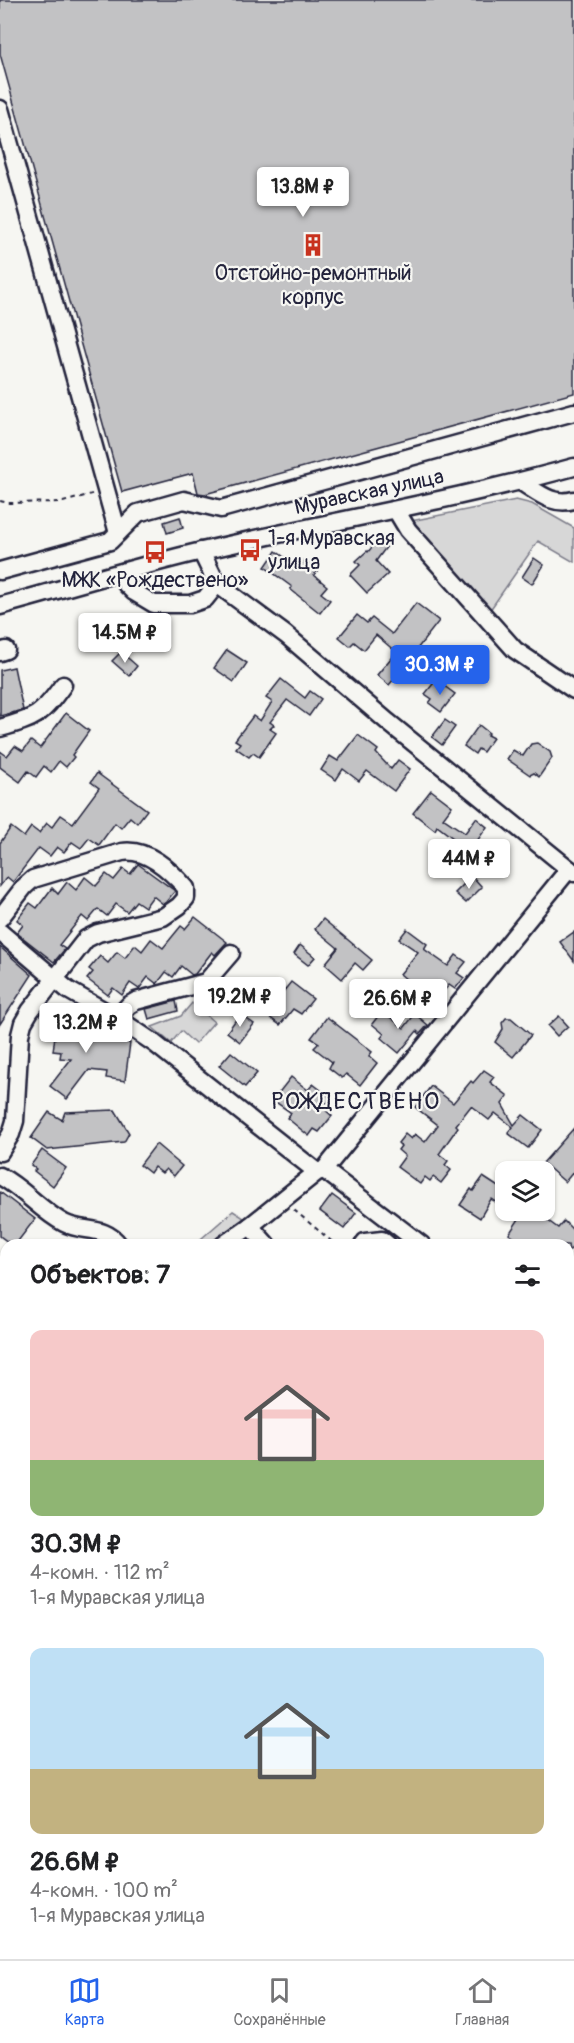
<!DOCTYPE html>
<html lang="ru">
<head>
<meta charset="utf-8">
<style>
  body { margin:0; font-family:Pangolin,sans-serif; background:#f6f6f6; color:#202124; height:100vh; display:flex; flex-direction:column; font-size:22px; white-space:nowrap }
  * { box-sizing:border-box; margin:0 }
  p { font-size:20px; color:#757577 }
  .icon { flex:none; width:33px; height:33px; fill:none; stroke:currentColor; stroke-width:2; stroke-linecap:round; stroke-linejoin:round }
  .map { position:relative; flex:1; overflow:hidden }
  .drawer { position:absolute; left:0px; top:1239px; width:574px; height:720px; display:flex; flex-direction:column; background:#fff; border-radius:18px 18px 0 0; box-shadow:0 2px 4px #0004 }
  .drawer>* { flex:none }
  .buttons { position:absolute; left:495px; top:1161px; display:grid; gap:12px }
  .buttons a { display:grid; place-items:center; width:60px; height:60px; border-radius:12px; background:#fff; box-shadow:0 2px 4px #0004; font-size:30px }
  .price { position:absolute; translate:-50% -51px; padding:0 14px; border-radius:6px; background:#fff; color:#222; font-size:20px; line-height:39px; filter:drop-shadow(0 2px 3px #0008) }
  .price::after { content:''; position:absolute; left:50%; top:36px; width:18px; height:14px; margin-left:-9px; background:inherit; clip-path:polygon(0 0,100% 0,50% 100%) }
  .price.active { background:#2563eb; color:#fff }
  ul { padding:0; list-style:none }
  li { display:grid; align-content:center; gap:12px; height:318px; padding:0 30px }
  li span { display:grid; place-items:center; height:186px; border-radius:12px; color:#555 }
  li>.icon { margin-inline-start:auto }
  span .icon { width:108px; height:108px; fill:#fffc; stroke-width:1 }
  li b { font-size:26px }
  h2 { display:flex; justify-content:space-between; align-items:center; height:72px; padding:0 30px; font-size:26px }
  .dock { display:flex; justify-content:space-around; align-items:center; height:84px; border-top:2px solid #e0e0e0; background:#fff; font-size:16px; color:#757577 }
  .dock a { display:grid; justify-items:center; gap:3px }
  .dock .active { color:#2563eb }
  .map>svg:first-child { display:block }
  .green { fill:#d7d7d7; stroke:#7c7c89; stroke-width:1.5 }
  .water { fill:#adadb3; stroke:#757583; stroke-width:1.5 }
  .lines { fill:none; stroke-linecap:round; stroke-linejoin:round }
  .stream { stroke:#757583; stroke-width:4.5 }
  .building { fill:#c2c2c4; stroke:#22223b; stroke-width:1.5 }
  .minor-casing { stroke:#22223b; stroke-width:21 }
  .path { stroke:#22223b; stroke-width:2; stroke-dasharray:4.5 4.5; stroke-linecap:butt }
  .minor { stroke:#f6f6f2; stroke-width:16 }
  .labels { text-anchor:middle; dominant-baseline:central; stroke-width:4.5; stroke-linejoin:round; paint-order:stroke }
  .poi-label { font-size:21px; fill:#22223b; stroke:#f6f6f2 }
  .street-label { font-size:21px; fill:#22223b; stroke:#f6f6f2 }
  .quarter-label { font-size:24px; letter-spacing:1.5px; fill:#22223b; stroke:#f6f6f2 }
</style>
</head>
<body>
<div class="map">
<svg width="574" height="1959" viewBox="0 0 574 1959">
  <rect width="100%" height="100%" fill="#f6f6f2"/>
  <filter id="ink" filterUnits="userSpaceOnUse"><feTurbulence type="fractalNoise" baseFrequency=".0167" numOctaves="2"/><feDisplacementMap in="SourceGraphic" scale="12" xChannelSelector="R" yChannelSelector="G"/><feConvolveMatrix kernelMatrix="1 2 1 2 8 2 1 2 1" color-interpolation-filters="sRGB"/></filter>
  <g filter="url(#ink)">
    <!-- green -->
    <g class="green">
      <path d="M516 500 532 504 574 528V562L538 541 490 610 411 521Z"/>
      <path d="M192 1003 214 1022 195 1044 181 1031 171 1043 152 1027 181 1016Z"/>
      <path d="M233 1211 244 1218 208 1245H194Z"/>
      <path d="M0 1323H6V1524L0 1521Z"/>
      <path d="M569 1350 574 1355V1899L569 1910Z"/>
      <path d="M0 1650 6 1654V1953H555L554 1959H0Z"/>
    </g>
    <!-- water -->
    <path class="water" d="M0 1521 6 1524V1653L0 1650Z"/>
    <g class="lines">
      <!-- stream -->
      <path class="stream" d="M400 1953 429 1959"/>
    </g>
    <!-- building -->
    <g class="building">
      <path d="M0 0H574V393L205 494 198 493 193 473 122 492 0 54Z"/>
      <path d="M180 517 183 528 167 533 164 522Z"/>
      <path d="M381 536 390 542 376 561 388 574 367 593 350 575 360 565 356 561 367 551 368 552Z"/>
      <path d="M276 551 299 568 305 560 318 570 314 575 327 586 321 593 330 600 320 613 290 589 292 587 265 567Z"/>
      <path d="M534 558 544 565 532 584 522 577Z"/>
      <path d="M416 603 439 621 417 649 419 650 389 685 377 675 396 652 376 635 364 650 354 642 350 646 339 637 357 615 367 623 372 618 392 634Z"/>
      <path d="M227 650 247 663 234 682 214 668Z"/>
      <path d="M121 652 137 666 129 676 112 661Z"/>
      <path d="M14 667 23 710 0 716V670Z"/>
      <path d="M281 679 305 698 310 691 321 699 309 716 287 700 270 722 274 725 270 729 276 733 259 757 253 753 249 757 236 748 240 743 235 740 253 716 260 721 272 702 266 698Z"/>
      <path d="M436 680 455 694 441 712 429 703 432 699 425 694Z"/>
      <path d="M66 713 89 731 72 755 74 757 66 767 59 761 51 772 44 766 36 777 28 771 20 782 0 767V751L7 756 15 746 23 751 31 741 40 748Z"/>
      <path d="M445 720 455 727 442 745 432 737Z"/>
      <path d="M479 725 489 733 487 735 493 738 483 752 478 749 475 754 464 746Z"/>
      <path d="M358 735 378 750 376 753 391 769 398 760 410 769 394 791 367 771 359 781 343 769 336 780 321 770 330 756 338 761Z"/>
      <path d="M537 743 550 752 552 758 539 777 534 773 530 775 507 759 513 750 523 756 531 744Z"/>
      <path d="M97 773 147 810 137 823 130 817 121 828 115 823 99 845 89 838 81 848 72 842 64 852 57 847 50 856 39 848 13 882 7 877 0 886V843L11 827 24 837 31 827 39 833 47 823 52 827 61 815 73 823 99 788 91 782Z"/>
      <path d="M431 790 452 806 443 818 465 833 476 818 487 827 470 851 437 826 435 830 413 813Z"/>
      <path d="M138 864 175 891 166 902 163 904 153 896 145 907 136 901 127 912 116 904 107 916 98 909 88 921 82 916 59 945 65 949 54 962 17 933 23 925 17 920 30 903 37 908 52 888 58 894 67 882 76 890 85 877 96 886 106 874 114 880 123 869 130 874Z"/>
      <path d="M472 876 482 887 466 903 455 893Z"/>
      <path d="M195 917 227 942 215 955 212 952 195 974 192 975 181 966 173 977 166 972 157 984 148 977 139 989 130 983 122 995 113 988 108 995 87 979 93 972 89 969 100 956 108 963 117 952 125 958 135 945 142 951 151 939 163 948 181 926 185 929Z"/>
      <path d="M323 919 372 960 363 970 355 963 342 979 325 964 338 948 315 929Z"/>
      <path d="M407 929 427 944 424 949 448 966 456 955 466 962 457 973 464 978 455 989 449 985 431 1006 418 996 421 992 400 974 418 952 399 939Z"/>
      <path d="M574 932V961L560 942Z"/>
      <path d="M300 945 315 957 308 965 294 954Z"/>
      <path d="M0 947 32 975 0 1024Z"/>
      <path d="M291 982 313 999 301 1014 293 1009 280 1025 265 1014Z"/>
      <path d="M176 1001 178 1011 149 1019 146 1009Z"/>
      <path d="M382 1011 404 1028 415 1014 428 1025 420 1034 417 1031 399 1053 381 1038 384 1034 372 1024Z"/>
      <path d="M240 1014 254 1024 240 1042 227 1032Z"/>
      <path d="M559 1016 568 1026 557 1036 548 1026Z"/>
      <path d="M57 1017 80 1020 79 1026 97 1028 96 1034 114 1036 113 1041 130 1043 125 1081 106 1078 107 1072 89 1070 67 1099 50 1086 71 1059 60 1058 61 1052 53 1051 55 1036 50 1035 51 1024H56Z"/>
      <path d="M327 1017 372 1052 369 1056 377 1063 360 1085 346 1074 342 1078 329 1068 332 1062 314 1048 319 1043 311 1038Z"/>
      <path d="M506 1018H511L531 1035 513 1057 495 1042 503 1029 502 1023Z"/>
      <path d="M231 1052 257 1073 245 1087 219 1066Z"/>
      <path d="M484 1070 494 1077 490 1082 508 1096 502 1104 514 1125 523 1115 542 1130 528 1148 508 1133 513 1127 495 1113 489 1120 471 1106 456 1125 458 1127 439 1154 448 1161 445 1165 451 1170 441 1183 433 1177 430 1181 425 1177 420 1184 397 1167 405 1156 398 1150 401 1146 398 1143 405 1134 411 1139 415 1134 425 1142 438 1125 415 1107 431 1086 453 1103 471 1081 473 1083Z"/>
      <path d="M291 1077 308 1090 313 1084 331 1098 323 1108 332 1116 319 1132 314 1129 309 1136 287 1118 291 1113 273 1100Z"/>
      <path d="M115 1110 129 1133 124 1142 47 1150 31 1138 49 1112 62 1120 65 1112Z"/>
      <path d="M574 1128V1171L565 1182 543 1163Z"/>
      <path d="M156 1144 182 1166 174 1176 166 1169 162 1173 154 1167 150 1173 140 1165Z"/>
      <path d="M42 1150 66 1168 53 1186 34 1171 36 1169 31 1165Z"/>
      <path d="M483 1177 506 1192V1209L491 1199 480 1218 460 1205 471 1189 473 1191Z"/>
      <path d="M0 1192 35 1219 15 1245H12L0 1236Z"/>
      <path d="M332 1195 356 1213 344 1229 320 1211Z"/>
      <path d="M508 1210H533L558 1228 564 1221 574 1231V1246L569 1251 568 1245H525L509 1234 519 1219Z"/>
    </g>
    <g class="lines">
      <!-- minor casing -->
      <g class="minor-casing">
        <g id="minor">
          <path d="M0 109 118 533"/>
          <path d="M521 482C539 493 552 506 574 500"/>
          <path d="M396 510 408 530 515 650 574 690"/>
          <path d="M201 551 217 584 286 635 388 722 574 873"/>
          <path d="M0 571 110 541 138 513 184 500 221 509 574 412"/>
          <path d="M123 572 126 584 134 592 154 604H190L205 599 217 584"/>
          <path d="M0 606C67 588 134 567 202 551 326 522 451 501 574 467"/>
          <path d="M0 652 6 650"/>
          <path d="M0 728C36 718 41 716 63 685"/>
          <path d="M0 918 24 887 33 879 122 852C147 848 170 870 186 888V898L179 906 163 917 98 933 86 939 30 1011 23 1023 20 1035 15 1121 11 1134 0 1152"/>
          <path d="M0 932 68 990 117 1018 154 1043 317 1172"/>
          <path d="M117 1018 129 1005 136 1001 206 982 231 953"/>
          <path d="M324 1170 422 1245"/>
          <path d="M0 1176C24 1189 41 1211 64 1223 83 1233 105 1225 119 1245"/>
          <path d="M250 1226 267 1245"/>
          <path d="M223 1245 250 1226 317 1172 324 1170 569 869"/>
          <path d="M363 1245 365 1242 382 1240 388 1245"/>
          <path d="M568 1284 574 1280"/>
          <path d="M0 1387 6 1383"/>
          <path d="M0 1489 6 1492"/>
        </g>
      </g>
      <!-- path -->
      <g class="path">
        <path d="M0 501 8 503 63 502 92 494"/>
        <path d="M294 1210 336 1245"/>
        <path d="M568 1340 574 1345"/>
        <path d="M0 1515 6 1518"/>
        <path d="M568 1615 574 1612"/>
        <path d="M0 1656 6 1659"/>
        <path d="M0 1736 6 1732"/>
        <path d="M0 1748 6 1752"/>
        <path d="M568 1840 574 1841"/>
        <path d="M0 1905 6 1898"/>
        <path d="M0 1914 6 1912"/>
        <path d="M198 1953 212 1959"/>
        <path d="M317 1953 319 1959"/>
        <path d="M158 1959 162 1953"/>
      </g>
      <!-- minor -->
      <use href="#minor" class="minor"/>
    </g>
  </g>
  <!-- icons -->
  <defs>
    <g id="building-bare" transform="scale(1.8)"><path d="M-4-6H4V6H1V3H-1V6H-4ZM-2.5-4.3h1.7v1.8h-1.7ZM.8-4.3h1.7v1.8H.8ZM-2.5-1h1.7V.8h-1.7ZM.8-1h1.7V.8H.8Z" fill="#c8321e" stroke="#f6f6f2" stroke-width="2.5" paint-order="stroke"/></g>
    <g id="bus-bare" transform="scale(1.8)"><path d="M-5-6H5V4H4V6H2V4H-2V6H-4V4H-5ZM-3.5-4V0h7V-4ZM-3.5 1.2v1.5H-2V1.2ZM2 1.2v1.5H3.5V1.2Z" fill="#c8321e" stroke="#f6f6f2" stroke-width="2.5" paint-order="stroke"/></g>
  </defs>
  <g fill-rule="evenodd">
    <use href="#building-bare" x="313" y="245"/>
    <use href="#bus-bare" x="250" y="550"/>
    <use href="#bus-bare" x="155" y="552"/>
  </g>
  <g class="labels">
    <!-- poi labels -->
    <g class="poi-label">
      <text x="313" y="273">Отстойно-ремонтный<tspan x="313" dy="24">корпус</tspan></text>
      <text x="268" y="538" text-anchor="start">1-я Муравская<tspan x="268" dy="24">улица</tspan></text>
      <text x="155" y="580">МЖК «Рождествено»</text>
    </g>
    <!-- street labels -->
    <g class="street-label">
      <text transform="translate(369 492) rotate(-12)">Муравская улица</text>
    </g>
    <!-- quarter labels -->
    <g class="quarter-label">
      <text x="356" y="1101">РОЖДЕСТВЕНО</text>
    </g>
  </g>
</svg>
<div class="buttons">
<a><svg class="icon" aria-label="layers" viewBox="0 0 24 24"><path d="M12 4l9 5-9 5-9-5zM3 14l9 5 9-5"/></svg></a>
</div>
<b class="price" style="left:303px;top:218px">13.8M ₽</b>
<b class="price" style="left:125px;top:664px">14.5M ₽</b>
<b class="price active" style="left:440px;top:696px">30.3M ₽</b>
<b class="price" style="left:469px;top:890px">44M ₽</b>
<b class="price" style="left:240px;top:1028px">19.2M ₽</b>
<b class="price" style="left:398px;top:1030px">26.6M ₽</b>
<b class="price" style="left:86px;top:1054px">13.2M ₽</b>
<section class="drawer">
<h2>Объектов: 7<svg class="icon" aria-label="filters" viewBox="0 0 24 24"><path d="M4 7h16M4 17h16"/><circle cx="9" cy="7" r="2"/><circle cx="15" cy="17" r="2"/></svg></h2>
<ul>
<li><span style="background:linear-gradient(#f6c9c9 70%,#8fb573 0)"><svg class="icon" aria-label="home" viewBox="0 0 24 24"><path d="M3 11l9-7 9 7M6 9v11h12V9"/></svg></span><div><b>30.3M ₽</b><p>4-комн. · 112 m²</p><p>1-я Муравская улица</p></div></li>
<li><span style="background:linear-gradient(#bfe0f5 65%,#c2b280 0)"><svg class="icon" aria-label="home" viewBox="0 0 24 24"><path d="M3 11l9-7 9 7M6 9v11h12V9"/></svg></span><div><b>26.6M ₽</b><p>4-комн. · 100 m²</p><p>1-я Муравская улица</p></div></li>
</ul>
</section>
</div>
<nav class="dock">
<a class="active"><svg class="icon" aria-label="map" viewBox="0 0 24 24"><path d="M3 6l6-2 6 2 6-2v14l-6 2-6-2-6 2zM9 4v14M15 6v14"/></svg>Карта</a>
<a><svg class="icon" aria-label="saved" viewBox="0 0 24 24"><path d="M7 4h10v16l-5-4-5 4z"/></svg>Сохранённые</a>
<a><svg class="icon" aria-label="home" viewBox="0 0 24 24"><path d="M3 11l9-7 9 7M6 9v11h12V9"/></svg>Главная</a>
</nav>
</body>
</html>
